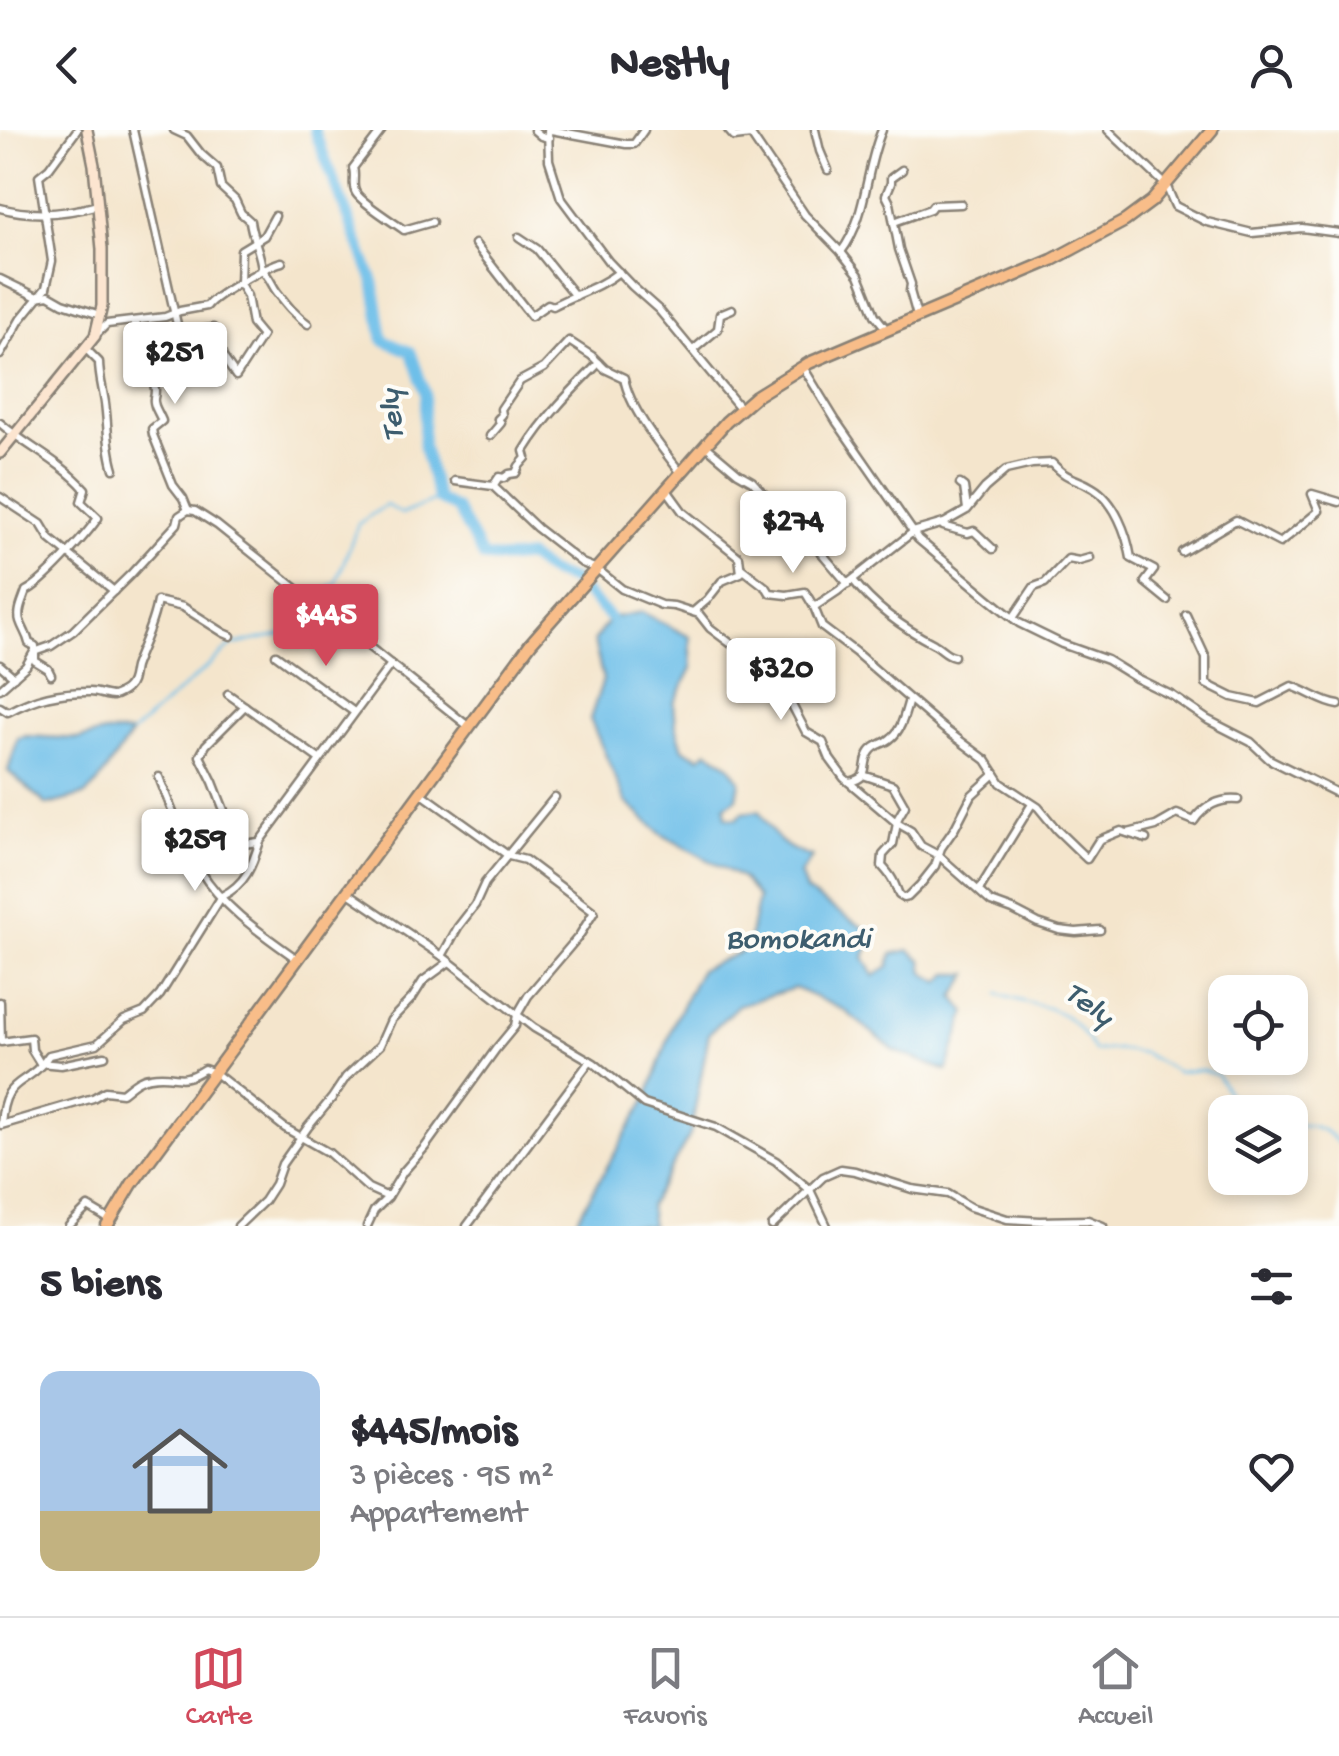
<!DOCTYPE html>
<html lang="fr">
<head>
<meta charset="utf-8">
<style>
  body { margin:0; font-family:"Gochi Hand",sans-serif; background:#f7f7f7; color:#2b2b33; height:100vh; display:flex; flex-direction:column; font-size:38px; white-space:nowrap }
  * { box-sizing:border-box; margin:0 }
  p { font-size:32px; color:#7c7c81 }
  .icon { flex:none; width:55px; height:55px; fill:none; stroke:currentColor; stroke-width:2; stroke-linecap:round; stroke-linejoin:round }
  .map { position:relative; height:1096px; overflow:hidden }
  .sheet { display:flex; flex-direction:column; background:#fff; flex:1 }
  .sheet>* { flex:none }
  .fabs { position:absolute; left:1208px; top:845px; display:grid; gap:20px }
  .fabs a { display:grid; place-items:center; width:100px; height:100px; border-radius:20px; background:#fff; box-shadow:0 5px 15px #0003; font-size:50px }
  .price { position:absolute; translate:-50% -85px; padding:0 22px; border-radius:10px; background:#fff; color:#222; font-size:32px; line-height:65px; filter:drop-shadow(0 2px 5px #0008) }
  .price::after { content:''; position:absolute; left:50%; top:60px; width:30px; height:22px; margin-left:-15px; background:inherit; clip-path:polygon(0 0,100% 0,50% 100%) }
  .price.active { background:#d1495b; color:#fff }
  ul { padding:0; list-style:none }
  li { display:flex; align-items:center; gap:30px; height:250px; padding:0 40px }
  li span { display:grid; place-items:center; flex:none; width:280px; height:200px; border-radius:20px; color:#555 }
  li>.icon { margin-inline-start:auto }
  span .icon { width:120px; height:120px; fill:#fffc; stroke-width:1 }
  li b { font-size:42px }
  h2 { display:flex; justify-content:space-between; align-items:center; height:120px; padding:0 40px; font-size:42px }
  header { display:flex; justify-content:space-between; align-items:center; height:130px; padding:0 40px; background:#fff; font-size:45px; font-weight:700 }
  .dock { display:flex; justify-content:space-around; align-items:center; height:140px; border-top:2px solid #e1e1e2; background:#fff; font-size:28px; color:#7c7c81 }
  .dock a { display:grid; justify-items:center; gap:5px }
  .dock .active { color:#d1495b }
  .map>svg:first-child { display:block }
  .water { fill:#6ebfe9; stroke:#456e82; stroke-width:2.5 }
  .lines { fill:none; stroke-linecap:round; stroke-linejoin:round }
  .stream { stroke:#6ebfe9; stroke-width:2.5 }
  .river { stroke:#6ebfe9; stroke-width:11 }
  .street-casing { stroke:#888074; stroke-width:11 }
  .secondary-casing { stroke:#888074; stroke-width:14 }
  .primary-casing { stroke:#888074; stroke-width:15 }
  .street { stroke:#fff; stroke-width:6 }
  .secondary { stroke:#fce5d0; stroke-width:9 }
  .primary { stroke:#f8bd89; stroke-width:10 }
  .labels { text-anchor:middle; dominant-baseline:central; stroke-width:8; stroke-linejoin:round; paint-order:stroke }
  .water-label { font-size:32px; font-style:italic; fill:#3d5d6e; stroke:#fdfcf7 }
</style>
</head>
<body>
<header><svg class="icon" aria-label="back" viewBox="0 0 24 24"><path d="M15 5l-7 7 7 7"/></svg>Nestly<svg class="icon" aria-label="person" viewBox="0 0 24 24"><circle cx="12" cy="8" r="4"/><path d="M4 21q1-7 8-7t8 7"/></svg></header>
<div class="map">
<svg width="1339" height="1096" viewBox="0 0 1339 1096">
  <rect width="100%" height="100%" fill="#fdfcf7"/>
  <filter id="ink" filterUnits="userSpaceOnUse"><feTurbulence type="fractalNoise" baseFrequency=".01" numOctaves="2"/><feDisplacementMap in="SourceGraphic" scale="20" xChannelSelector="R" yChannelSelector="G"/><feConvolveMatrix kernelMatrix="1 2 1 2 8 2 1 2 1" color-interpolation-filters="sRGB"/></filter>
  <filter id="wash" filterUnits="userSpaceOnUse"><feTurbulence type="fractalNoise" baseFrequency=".0048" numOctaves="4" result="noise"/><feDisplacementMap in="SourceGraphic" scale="40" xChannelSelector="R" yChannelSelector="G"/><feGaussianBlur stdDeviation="2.25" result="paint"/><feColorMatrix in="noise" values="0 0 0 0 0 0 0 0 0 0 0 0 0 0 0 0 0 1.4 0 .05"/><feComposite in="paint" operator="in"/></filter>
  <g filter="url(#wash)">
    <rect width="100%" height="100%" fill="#f4e5cc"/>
    <!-- water -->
    <g class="water">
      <path d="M642 482 690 507 692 538 674 573 676 596 683 619 700 627 708 621 729 635 740 651 737 668 725 677 726 687 737 689 742 683 759 681C774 707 783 719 812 727L800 744 806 761 873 804 864 827 874 846 889 836 892 824 909 820 922 830 924 843 940 852 949 844H969L954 867 966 883 947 941 895 921 844 880 795 858 738 875 709 903 690 1005 649 1076 652 1096H573L648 966 675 890 700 840 747 819 758 768 743 749 661 704 626 672 590 589 603 550 594 511 610 488Z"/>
      <path d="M105 603H132L97 654 85 665 47 675 8 641 18 608 27 606 78 609Z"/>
    </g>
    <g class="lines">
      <!-- stream -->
      <g class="stream">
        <path d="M313 466 336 453 358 394 386 375 402 384 438 369"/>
        <path d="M132 603 232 515 284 504 306 472"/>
        <path d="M998 864C1045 881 1067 871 1094 921L1117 919 1143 923 1177 942 1200 940 1217 945 1240 982"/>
        <path d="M1290 995C1311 994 1325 997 1339 1014"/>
      </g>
      <!-- river -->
      <path class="river" d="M314 0 374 153 383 210 411 222 425 263 423 315 438 369 457 379 483 427 504 429 528 427 550 443 574 451 610 488"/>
    </g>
  </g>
  <g filter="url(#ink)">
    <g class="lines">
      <!-- street casing -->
      <g class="street-casing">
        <g id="street">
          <path d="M133 0 179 203 213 198 223 227 236 246 262 206 252 194 247 166 240 154 241 120 264 106 275 86"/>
          <path d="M174 0 187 6 201 24 217 38 221 57 235 70 241 83 250 91C252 108 261 123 262 140 270 147 271 154 277 162 287 175 294 184 308 194"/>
          <path d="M382 0 353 38C356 47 351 55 356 63 362 73 393 92 404 100L432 92"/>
          <path d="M534 0 541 6 549 8"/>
          <path d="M548 0 549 30 561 68 608 131 632 156 659 180 740 278"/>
          <path d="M551 0 626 14H634L644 0"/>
          <path d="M728 0 734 7 751 5 805 85 841 122 859 145 875 185 887 200"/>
          <path d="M815 0 820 21 828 40"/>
          <path d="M1108 0 1166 55 1175 76 1207 92 1252 103 1302 98 1339 103"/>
          <path d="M902 40 891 48V53L886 65 890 73 899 119 911 154 910 161 917 186"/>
          <path d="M0 78C33 87 66 84 98 75"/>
          <path d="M894 92 930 79 933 75 961 74"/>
          <path d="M519 107 537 119 575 166"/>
          <path d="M475 114 531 186 548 174 553 176C575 164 599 158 619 142"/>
          <path d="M841 122C867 88 865 39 882 0"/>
          <path d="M0 149 37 167 49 165 63 173 100 185"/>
          <path d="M134 192C148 205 153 242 155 260 155 271 152 267 155 276 156 279 161 288 162 291L152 299 153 305 173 355 183 368 188 380"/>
          <path d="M96 205 107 194 165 187 180 181 207 176C215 165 268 135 282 132"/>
          <path d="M85 218 99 232C99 247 103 259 105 273 108 295 107 317 114 339"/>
          <path d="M693 220 718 199 720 184 732 179"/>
          <path d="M0 225 20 190 46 158 52 131 39 46 49 38 77 0"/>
          <path d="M803 237 836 291 918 409 987 467 1019 493 1062 514 1107 530 1136 548 1173 566 1208 590 1251 612 1269 629 1339 664"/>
          <path d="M0 293C29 318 59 330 85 359L81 372 98 388C86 405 43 453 26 461 23 471 17 481 20 491 23 500 27 504 29 513L35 516V531L48 539 51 545"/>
          <path d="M490 306 501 293 498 289 502 285 501 279 520 251 544 238 569 211 592 226 599 233"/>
          <path d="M706 316 738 343 752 351 793 396 814 414 848 454"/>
          <path d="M455 351 493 356 537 398 582 433 597 439 622 459 661 475 674 476 699 484 710 498 754 531 766 549 792 575 806 602 823 612 830 629 844 648 897 693 911 701 921 716 938 725 991 772 1013 780 1038 793 1059 800 1076 802 1100 800"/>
          <path d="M960 354 964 357 967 379"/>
          <path d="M493 356 499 347 504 348 509 344 516 343 519 336 526 328 524 321C544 288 572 260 599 233L605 239 624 248C630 280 661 317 681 343"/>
          <path d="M667 360 683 382 739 427 741 443 722 451 707 470 693 482"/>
          <path d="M0 367 41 394 50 409 114 461"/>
          <path d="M943 394V396L968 403 974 401 993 419"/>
          <path d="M1182 422 1236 390 1280 413 1319 381 1312 364 1339 372"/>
          <path d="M741 438 767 458 770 463 787 465 805 462 814 477"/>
          <path d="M853 450C875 478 903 498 934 514 943 519 945 524 954 526"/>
          <path d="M1186 485 1206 528V554L1232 567 1259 573 1292 556C1309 562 1323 573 1339 575"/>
          <path d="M1013 488 1034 457 1045 453 1068 429 1079 431 1090 428"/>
          <path d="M276 525 354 582"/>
          <path d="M0 535 14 547"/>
          <path d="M0 559 26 536 34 522 51 516 73 501 131 444 177 394 179 386 188 380 195 381 217 395 468 596"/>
          <path d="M228 564 319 629"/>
          <path d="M245 576 206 615 200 626 213 652 236 711 243 714 259 712"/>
          <path d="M0 577 8 582C36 567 59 562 90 562 98 562 106 566 113 566 117 565 125 561 127 558 133 552 132 545 134 537 142 515 153 495 157 471L183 477 224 503 231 506"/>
          <path d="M863 645 893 655 905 676 898 688 893 714 883 725 882 736C893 748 894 752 899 765L904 768 908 767 920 755 935 736 941 718 955 698 972 665 995 644"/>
          <path d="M159 647C171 678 183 711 200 740 223 778 262 804 297 829"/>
          <path d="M849 652C872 648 861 635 870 622 876 613 884 615 891 608 902 600 905 582 909 570"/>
          <path d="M1128 703 1156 696 1177 684 1194 691C1204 676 1220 668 1238 670"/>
          <path d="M1146 709 1121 701 1099 710 1087 729 1057 700 1038 677 1001 653 986 630 943 598 855 522 822 497 814 477 838 461 913 402 944 393 967 380 985 358 1006 340 1032 334 1052 333C1070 352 1074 346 1093 358 1115 371 1127 404 1131 428L1154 440 1145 452 1167 470"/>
          <path d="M979 760 1032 674"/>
          <path d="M347 762 442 826 534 898 594 933 644 974 716 997 776 1031 810 1060 827 1096"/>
          <path d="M442 826 458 797 475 775 485 753 555 667"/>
          <path d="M0 872 1 912 31 908 32 920 40 933 61 935 105 926"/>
          <path d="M388 1067 368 1058 329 1023 285 998 215 943 204 939C178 956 177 942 150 947 139 948 131 956 122 963L105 961 93 968 1 995C4 943 27 959 49 925L97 914 124 890 144 882 160 865 222 766C246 754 252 736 260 711L391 534"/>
          <path d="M69 1096 88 1077 110 1090"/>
          <path d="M238 1096 264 1071 275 1054 282 1034 308 997 332 968 346 947 380 915 391 890 413 867 423 851 449 832"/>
          <path d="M367 1096 374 1081 388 1067 403 1042 425 1017 496 919 515 896 517 885 528 866 579 806 594 782 525 730 509 726 421 663"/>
          <path d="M467 1096 590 931"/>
          <path d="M772 1096 823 1047 841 1039 855 1041 912 1059 948 1064 970 1077 1007 1089 1040 1091 1088 1090 1103 1096"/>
        </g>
      </g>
      <!-- secondary casing -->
      <g class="secondary-casing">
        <path id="secondary" d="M0 323 95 206 102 176V119L94 35 87 0"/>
      </g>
      <!-- primary casing -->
      <g class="primary-casing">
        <path id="primary" d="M107 1096 132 1054 531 513 726 292 756 266 809 233 1052 130 1125 91 1152 71 1212 0"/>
      </g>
      <!-- street -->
      <use href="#street" class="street"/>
      <!-- secondary -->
      <use href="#secondary" class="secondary"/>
      <!-- primary -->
      <use href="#primary" class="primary"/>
    </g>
  </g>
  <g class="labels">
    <!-- water labels -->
    <g class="water-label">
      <text transform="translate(394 285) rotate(-95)">Tely</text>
      <text x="798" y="811">Bomokandi</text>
      <text transform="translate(1088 876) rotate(37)">Tely</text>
    </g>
  </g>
</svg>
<div class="fabs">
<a><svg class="icon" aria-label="locate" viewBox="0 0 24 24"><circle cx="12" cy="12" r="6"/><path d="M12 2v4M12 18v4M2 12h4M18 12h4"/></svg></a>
<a><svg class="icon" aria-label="layers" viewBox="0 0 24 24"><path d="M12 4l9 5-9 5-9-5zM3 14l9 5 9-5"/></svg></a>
</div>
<b class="price" style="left:175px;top:277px">$251</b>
<b class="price" style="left:793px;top:446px">$274</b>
<b class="price active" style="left:326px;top:539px">$445</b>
<b class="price" style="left:781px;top:593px">$320</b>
<b class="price" style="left:195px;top:764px">$259</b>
</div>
<section class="sheet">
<h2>5 biens<svg class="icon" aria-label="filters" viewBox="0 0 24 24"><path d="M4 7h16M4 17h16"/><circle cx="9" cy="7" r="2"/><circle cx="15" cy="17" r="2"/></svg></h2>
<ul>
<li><span style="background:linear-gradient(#a9c7e8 70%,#c2b280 0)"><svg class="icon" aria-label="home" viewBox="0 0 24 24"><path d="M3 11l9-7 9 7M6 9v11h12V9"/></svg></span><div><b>$445/mois</b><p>3 pièces · 95 m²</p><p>Appartement</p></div><svg class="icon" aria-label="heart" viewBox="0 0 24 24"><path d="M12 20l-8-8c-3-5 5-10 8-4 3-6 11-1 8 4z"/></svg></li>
</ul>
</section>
<nav class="dock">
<a class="active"><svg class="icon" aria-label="map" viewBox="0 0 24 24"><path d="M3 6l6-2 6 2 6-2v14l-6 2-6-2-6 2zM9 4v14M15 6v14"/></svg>Carte</a>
<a><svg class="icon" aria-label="saved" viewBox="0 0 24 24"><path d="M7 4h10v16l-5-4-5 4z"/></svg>Favoris</a>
<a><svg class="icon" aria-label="home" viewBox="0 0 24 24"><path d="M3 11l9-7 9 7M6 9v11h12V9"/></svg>Accueil</a>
</nav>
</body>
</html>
